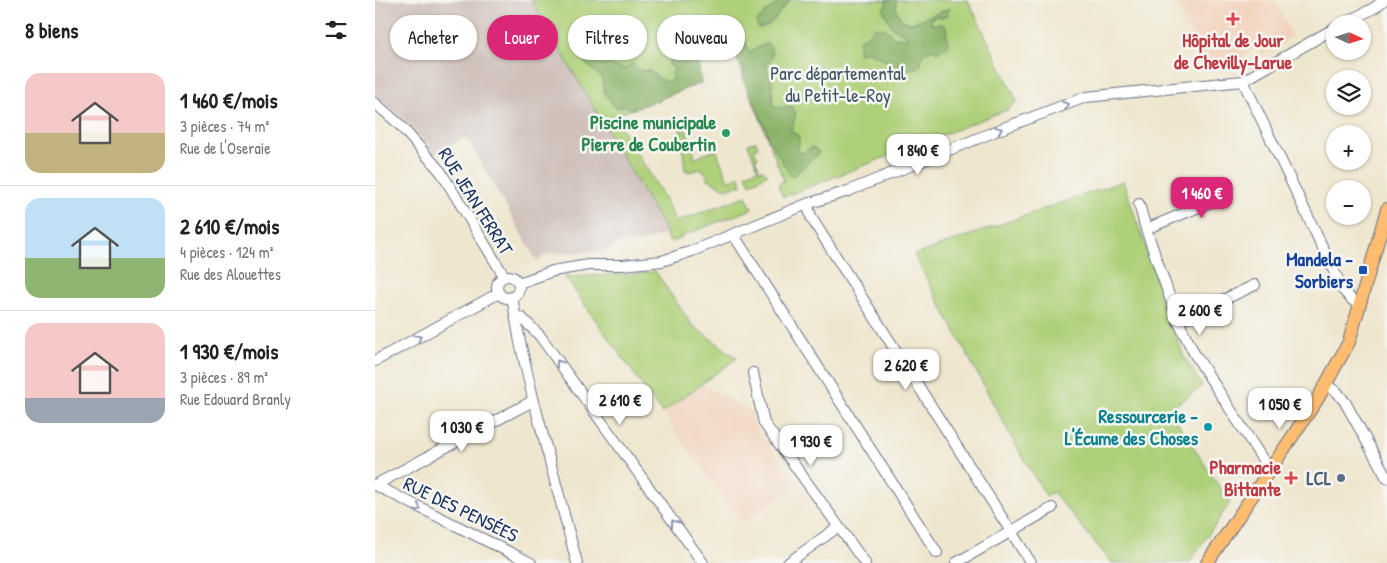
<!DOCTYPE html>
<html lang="fr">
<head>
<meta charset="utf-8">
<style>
  body { margin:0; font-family:"Patrick Hand",sans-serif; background:#f6f6f6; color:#222; height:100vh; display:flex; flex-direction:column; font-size:19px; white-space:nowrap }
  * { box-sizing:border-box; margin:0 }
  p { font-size:16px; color:#767676 }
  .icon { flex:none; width:28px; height:28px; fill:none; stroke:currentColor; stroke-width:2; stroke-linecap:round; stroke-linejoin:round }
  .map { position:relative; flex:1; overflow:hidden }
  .panel { display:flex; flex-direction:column; background:#fff; width:375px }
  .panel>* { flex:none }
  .hud { position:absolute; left:15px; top:15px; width:475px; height:45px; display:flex; gap:10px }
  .needle { width:32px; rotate:94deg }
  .tools { position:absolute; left:951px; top:15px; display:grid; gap:10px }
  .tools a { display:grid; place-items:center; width:45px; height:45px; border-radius:50%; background:#fff; box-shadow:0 1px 4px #0004; font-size:25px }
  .price { position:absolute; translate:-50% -42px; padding:0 11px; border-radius:10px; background:#fff; color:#222; font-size:16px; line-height:32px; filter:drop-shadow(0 1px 2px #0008) }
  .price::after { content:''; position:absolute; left:50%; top:30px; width:15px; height:11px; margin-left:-8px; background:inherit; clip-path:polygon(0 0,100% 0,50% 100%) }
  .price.active { background:#db2777; color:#fff }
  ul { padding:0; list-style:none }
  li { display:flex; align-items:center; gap:15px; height:125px; padding:0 25px }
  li+li { border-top:1px solid #e0e0e0 }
  li span { display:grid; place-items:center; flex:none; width:140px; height:100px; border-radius:15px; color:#555 }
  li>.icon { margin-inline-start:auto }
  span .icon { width:60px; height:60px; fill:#fffc; stroke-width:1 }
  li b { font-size:21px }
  h2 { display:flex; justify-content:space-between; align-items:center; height:60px; padding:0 25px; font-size:21px }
  .pill { padding:0 18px; border-radius:22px; background:#fff; box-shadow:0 1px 4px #0004; font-size:18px; line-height:45px }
  .pill.active { background:#db2777; color:#fff }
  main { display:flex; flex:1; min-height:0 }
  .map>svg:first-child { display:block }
  .built { fill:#f2d4be }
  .industrial { fill:#cfc0ba }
  .green { fill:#aed078; stroke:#64806b }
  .forest { fill:#8ab268; stroke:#527063 }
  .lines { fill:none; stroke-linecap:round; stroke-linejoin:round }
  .minor-casing { stroke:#656f85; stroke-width:12 }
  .major-casing { stroke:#656f85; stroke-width:14 }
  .minor { stroke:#fff; stroke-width:10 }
  .major { stroke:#fdbc70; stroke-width:12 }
  .oneway { stroke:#8d97ae }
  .health-dot { fill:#e0444e; stroke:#f6f6f2; stroke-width:2 }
  .leisure-dot { fill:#2e9e5b; stroke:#f6f6f2; stroke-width:2 }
  .transit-dot { fill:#1a4fb4; stroke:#f6f6f2; stroke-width:2 }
  .culture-dot { fill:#0f9aa8; stroke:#f6f6f2; stroke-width:2 }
  .service-dot { fill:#5c6f8a; stroke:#f6f6f2; stroke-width:2 }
  .labels { text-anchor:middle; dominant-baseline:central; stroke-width:5; stroke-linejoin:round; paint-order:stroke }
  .health-label { font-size:19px; font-weight:bold; fill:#be3a42; stroke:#f6f6f2 }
  .park-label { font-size:19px; fill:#405764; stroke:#f6f6f2 }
  .leisure-label { font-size:19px; font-weight:bold; fill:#27864d; stroke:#f6f6f2; text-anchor:end }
  .street-label { font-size:19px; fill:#1b2f5e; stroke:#f6f6f2 }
  .transit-label { font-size:19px; font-weight:bold; fill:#164399; stroke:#f6f6f2; text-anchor:end }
  .culture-label { font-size:19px; font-weight:bold; fill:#0d838f; stroke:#f6f6f2; text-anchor:end }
  .service-label { font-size:19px; font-weight:bold; fill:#4e5e75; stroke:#f6f6f2; text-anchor:end }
</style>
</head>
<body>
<main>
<section class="panel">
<h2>8 biens<svg class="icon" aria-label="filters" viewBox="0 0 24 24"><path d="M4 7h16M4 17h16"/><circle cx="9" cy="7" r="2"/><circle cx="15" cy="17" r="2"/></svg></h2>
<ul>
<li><span style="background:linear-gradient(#f6c9c9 60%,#c2b280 0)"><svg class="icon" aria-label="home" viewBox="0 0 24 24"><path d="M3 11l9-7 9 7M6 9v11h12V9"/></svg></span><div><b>1 460 €/mois</b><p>3 pièces · 74 m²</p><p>Rue de l'Oseraie</p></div></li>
<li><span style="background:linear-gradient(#bfe0f5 60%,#8fb573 0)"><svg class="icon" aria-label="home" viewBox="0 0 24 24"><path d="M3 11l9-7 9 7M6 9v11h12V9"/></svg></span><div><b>2 610 €/mois</b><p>4 pièces · 124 m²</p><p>Rue des Alouettes</p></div></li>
<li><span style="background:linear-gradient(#f6c9c9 75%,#9aa5b1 0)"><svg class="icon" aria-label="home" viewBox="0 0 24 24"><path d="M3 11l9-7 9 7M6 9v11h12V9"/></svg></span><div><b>1 930 €/mois</b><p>3 pièces · 89 m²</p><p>Rue Edouard Branly</p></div></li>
</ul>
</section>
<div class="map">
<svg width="1012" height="563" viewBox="0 0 1012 563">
  <rect width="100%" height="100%" fill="#f6f6f2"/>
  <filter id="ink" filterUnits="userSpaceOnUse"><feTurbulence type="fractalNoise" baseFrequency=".02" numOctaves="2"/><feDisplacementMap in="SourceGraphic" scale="10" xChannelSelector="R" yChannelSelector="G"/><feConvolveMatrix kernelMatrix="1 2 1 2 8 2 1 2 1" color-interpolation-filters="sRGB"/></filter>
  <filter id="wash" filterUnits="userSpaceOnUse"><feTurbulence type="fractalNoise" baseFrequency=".0096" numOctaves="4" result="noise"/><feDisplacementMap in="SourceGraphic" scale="20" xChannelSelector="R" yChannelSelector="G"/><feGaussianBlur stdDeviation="1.12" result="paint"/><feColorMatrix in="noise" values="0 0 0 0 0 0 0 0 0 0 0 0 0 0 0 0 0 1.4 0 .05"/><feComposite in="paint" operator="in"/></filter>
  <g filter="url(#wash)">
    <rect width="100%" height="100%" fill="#efe6ce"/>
    <!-- built -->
    <g class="built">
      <path d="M799 0H900L918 37 888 55 884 46 868 55 872 64 853 69 833 71Z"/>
      <path d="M327 384 376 411 382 431 422 484 367 523 287 413Z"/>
    </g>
    <!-- industrial -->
    <path class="industrial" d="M0 0H156L292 233 268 242 244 243 229 251 173 254 162 261 91 137 60 154 27 118 0 95Z"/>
    <!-- green -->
    <g class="green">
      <path d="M156 0H593L642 101 634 109 408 197 403 184 409 181 361 56 323 62 326 83 239 116 288 195 301 222 371 196 377 209 307 236V238L297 242 294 241 291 235 292 233Z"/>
      <path d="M308 122 320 155 318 156 319 159 341 149 353 181 365 176 367 185 350 189 333 179 331 173 326 169 314 172 310 170 305 124Z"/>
      <path d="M381 141 383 147 379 149 383 158 380 159 385 171 387 170 393 174 375 184 371 174 383 169 373 144Z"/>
      <path d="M748 181 808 355 827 386 794 410 855 503 814 563H737L678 492 671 496 640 444 539 255Z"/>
      <path d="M280 271 317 325 362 358 287 413 190 277 259 274Z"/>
    </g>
    <!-- forest -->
    <g class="forest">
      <path d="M402 0H416C404 9 400 27 383 28L381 22 394 9 401 5Z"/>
      <path d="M511 0H521V10L527 20 537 23 575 8 571 16 567 18 564 16 556 18V24H567L571 27 573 47 562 52 557 49 547 55 546 65C528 78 507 55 489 51L483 55 485 39 494 34 500 27 511 29 518 37 533 38 534 37 517 27 508 10 511 5Z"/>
      <path d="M355 31 370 39 373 51 378 50 392 43C398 49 398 54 395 62L391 64 397 79 398 105 404 108 416 106 421 114 416 131 424 136 423 153H427L437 147 442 150 444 153 418 176 415 175 397 144 393 141 392 131 368 80 369 70 365 60 361 56 323 62 326 83 285 99V101L282 102 280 101 256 110 252 106 243 108 239 106 230 94 226 77 211 64 208 57 217 51 227 66 233 62 240 67 251 69 257 63 265 71 273 70 290 82 298 79 297 73 300 68 294 65V60C305 57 314 58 324 53V50L310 47 311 41 325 35 336 33 338 36V40L342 42C347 40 348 35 355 31Z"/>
    </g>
  </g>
  <g filter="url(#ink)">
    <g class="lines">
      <!-- minor casing -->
      <g class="minor-casing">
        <g id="minor">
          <path d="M968 24 999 8 1009 0"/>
          <path d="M868 81 968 290 977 300 986 303"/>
          <path d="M0 103 24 124 66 172 129 276"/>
          <path d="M432 204 437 219 656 563"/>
          <path d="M764 204 771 229 803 321 819 353 888 460 896 468"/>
          <path d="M771 229 841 200 835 184"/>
          <path d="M358 234 562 553"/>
          <circle cx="133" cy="287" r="11"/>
          <path d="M144 283 178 271 213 265H248L287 261 317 251 432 204 473 191 626 129 711 97 868 81 960 28"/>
          <path d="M137 297 145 342 158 398 202 563"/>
          <path d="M141 317 147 318 165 336 328 563"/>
          <path d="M803 321 880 285"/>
          <path d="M0 361 124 293"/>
          <path d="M378 373 389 423 490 563"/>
          <path d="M951 385 962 392 970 402 1012 478"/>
          <path d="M0 485 154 403 158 398"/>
          <path d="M0 485 156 563"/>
          <path d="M413 563 463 527"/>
          <path d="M581 563 677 508"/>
        </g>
      </g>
      <!-- major casing -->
      <g class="major-casing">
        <path id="major" d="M832 563 942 400 974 342 1012 209"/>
      </g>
      <!-- minor -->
      <use href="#minor" class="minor"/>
      <!-- major -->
      <use href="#major" class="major"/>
    </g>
    <!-- one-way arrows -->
    <defs><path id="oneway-chevron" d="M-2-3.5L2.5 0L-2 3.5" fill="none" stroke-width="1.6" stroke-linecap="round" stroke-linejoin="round" transform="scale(1.25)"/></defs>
    <g class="oneway">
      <use href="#oneway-chevron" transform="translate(691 105) rotate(-20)"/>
      <use href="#oneway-chevron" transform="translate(624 130) rotate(-22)"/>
      <use href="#oneway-chevron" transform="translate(43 338) rotate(-29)"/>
      <use href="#oneway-chevron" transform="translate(184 363) rotate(-126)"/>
      <use href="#oneway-chevron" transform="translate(43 508) rotate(26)"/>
      <use href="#oneway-chevron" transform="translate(299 523) rotate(-126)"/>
    </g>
  </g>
  <!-- markers -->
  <g class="health-dot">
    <path d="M855.5 11.5h5v5h5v5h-5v5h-5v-5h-5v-5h5z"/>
    <path d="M913.5 470.5h5v5h5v5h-5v5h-5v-5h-5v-5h5z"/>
  </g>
  <circle class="leisure-dot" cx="351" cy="133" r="5"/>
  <rect class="transit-dot" x="983" y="265" width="10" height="10" rx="2.5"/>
  <circle class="culture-dot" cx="833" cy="427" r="5"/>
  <circle class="service-dot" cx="966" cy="478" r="5"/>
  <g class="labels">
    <!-- health labels -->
    <g class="health-label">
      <text x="858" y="40">Hôpital de Jour<tspan x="858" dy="22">de Chevilly-Larue</tspan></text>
      <text x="906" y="467" text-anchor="end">Pharmacie<tspan x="906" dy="22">Bittante</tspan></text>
    </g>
    <!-- park labels -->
    <g class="park-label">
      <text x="463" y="73">Parc départemental<tspan x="463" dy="22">du Petit-le-Roy</tspan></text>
    </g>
    <!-- leisure labels -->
    <g class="leisure-label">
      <text x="341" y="122">Piscine municipale<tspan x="341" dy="22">Pierre de Coubertin</tspan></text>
    </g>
    <!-- street labels -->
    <g class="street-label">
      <text transform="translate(101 201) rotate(58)">RUE JEAN FERRAT</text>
      <text transform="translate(86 509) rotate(26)">RUE DES PENSÉES</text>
    </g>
    <!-- transit labels -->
    <g class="transit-label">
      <text x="978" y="259">Mandela -<tspan x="978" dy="22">Sorbiers</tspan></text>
    </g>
    <!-- culture labels -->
    <g class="culture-label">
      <text x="823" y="416">Ressourcerie -<tspan x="823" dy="22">L'Écume des Choses</tspan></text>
    </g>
    <!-- service labels -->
    <g class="service-label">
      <text x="956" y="478">LCL</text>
    </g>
  </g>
</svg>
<div class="tools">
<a><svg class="needle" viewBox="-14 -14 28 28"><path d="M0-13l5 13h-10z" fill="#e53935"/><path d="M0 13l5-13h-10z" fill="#767676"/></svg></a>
<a><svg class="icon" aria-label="layers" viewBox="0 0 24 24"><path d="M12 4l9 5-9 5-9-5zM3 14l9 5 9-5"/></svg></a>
<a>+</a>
<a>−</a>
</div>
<b class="price" style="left:543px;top:176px">1 840 €</b>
<b class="price active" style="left:827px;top:219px">1 460 €</b>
<b class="price" style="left:825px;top:336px">2 600 €</b>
<b class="price" style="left:531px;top:391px">2 620 €</b>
<b class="price" style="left:245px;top:426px">2 610 €</b>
<b class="price" style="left:905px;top:430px">1 050 €</b>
<b class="price" style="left:87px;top:453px">1 030 €</b>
<b class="price" style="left:436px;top:467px">1 930 €</b>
<div class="hud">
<a class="pill">Acheter</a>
<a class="pill active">Louer</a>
<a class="pill">Filtres</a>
<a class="pill">Nouveau</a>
</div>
</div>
</main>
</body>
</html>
